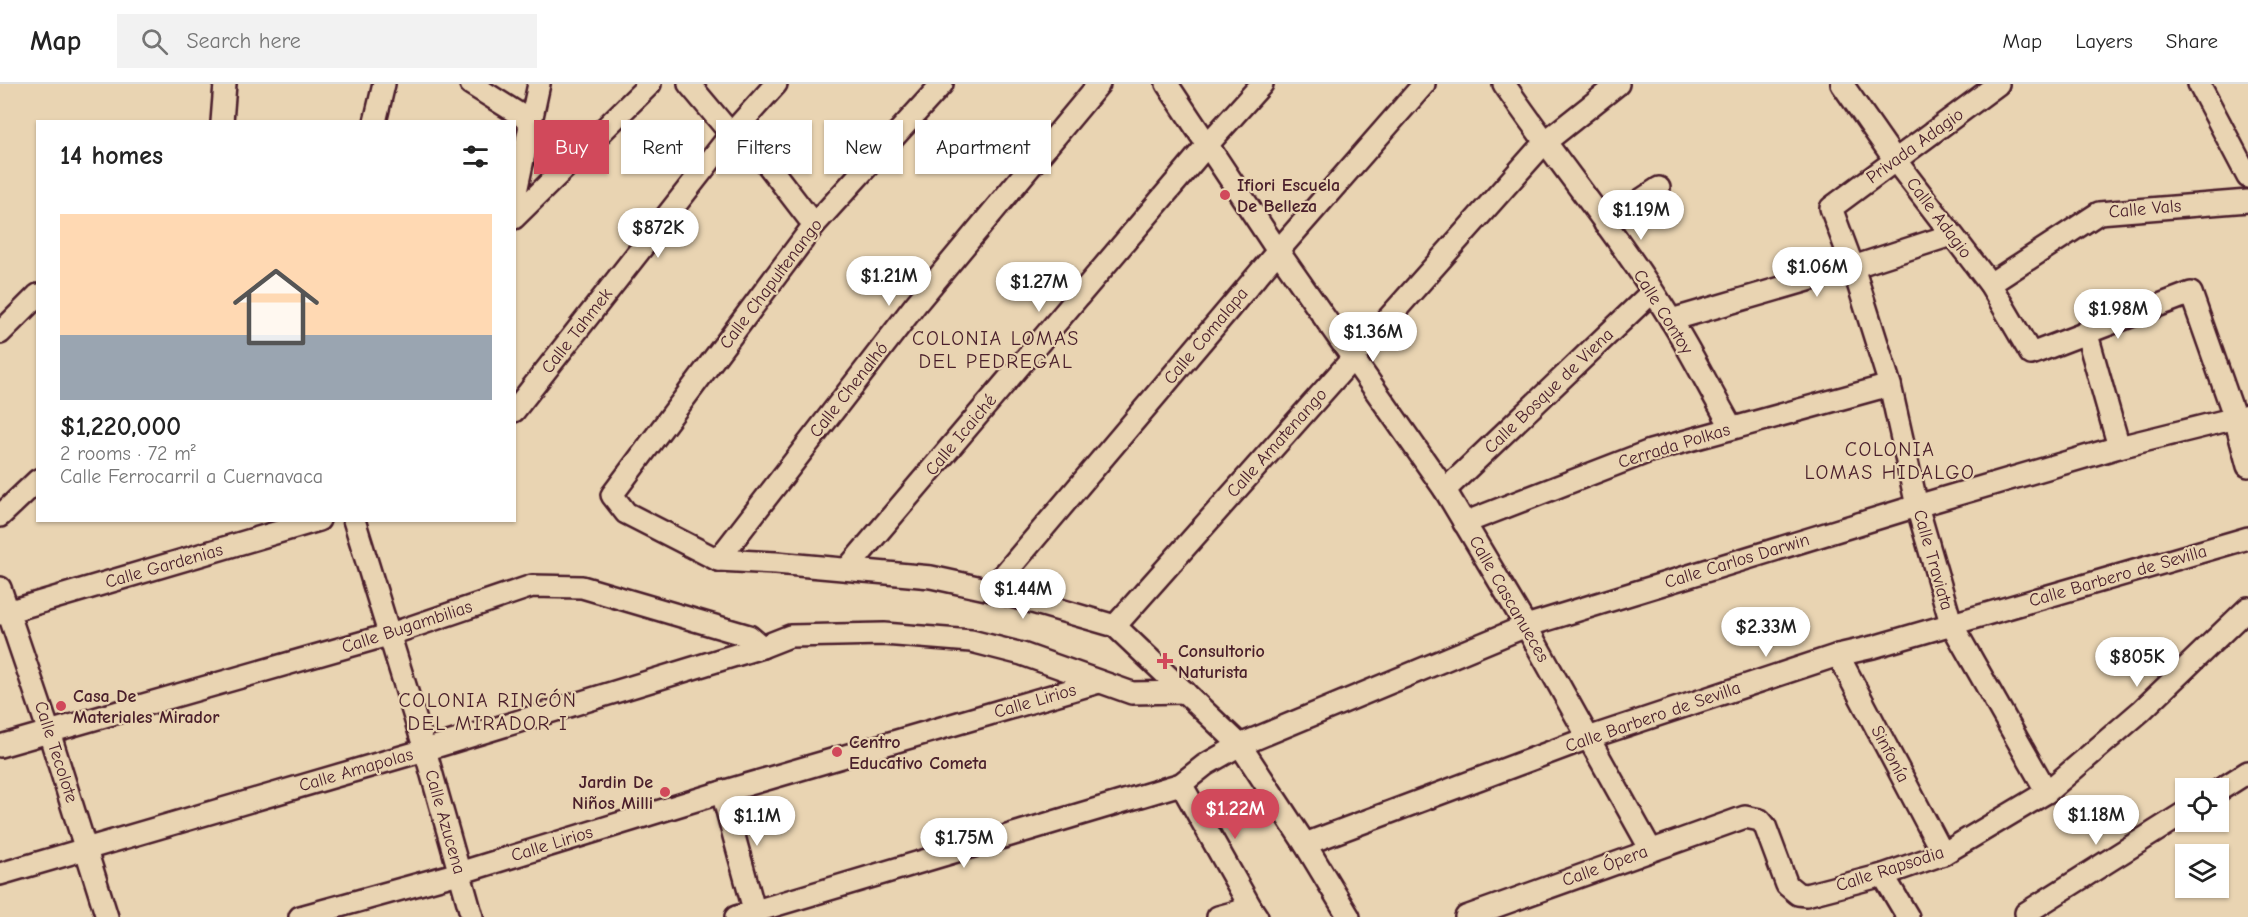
<!DOCTYPE html>
<html lang="en">
<head>
<meta charset="utf-8">
<style>
  body { margin:0; font-family:"Comic Neue",sans-serif; background:#f2f2f2; color:#222; height:100vh; display:flex; flex-direction:column; font-size:22px; white-space:nowrap }
  * { box-sizing:border-box; margin:0 }
  p { font-size:20px; color:#767676 }
  .icon { flex:none; width:33px; height:33px; fill:none; stroke:currentColor; stroke-width:2; stroke-linecap:round; stroke-linejoin:round }
  .map { position:relative; flex:1; overflow:hidden }
  .side { position:absolute; left:36px; top:36px; width:480px; height:402px; display:flex; flex-direction:column; background:#fff; border-radius:0px; box-shadow:0 2px 4px #0004 }
  .side>* { flex:none }
  .guide { position:absolute; left:534px; top:36px; width:570px; height:54px; display:flex; gap:12px }
  .fabs { position:absolute; left:2175px; top:694px; display:grid; gap:12px }
  .fabs a { display:grid; place-items:center; width:54px; height:54px; border-radius:0px; background:#fff; box-shadow:0 2px 4px #0004; font-size:30px }
  .price { position:absolute; translate:-50% -51px; padding:0 14px; border-radius:21px; background:#fff; color:#222; font-size:20px; line-height:39px; filter:drop-shadow(0 2px 3px #0008) }
  .price::after { content:''; position:absolute; left:50%; top:36px; width:18px; height:14px; margin-left:-9px; background:inherit; clip-path:polygon(0 0,100% 0,50% 100%) }
  .price.active { background:#d1495b; color:#fff }
  ul { padding:0; list-style:none }
  li { display:grid; align-content:center; gap:12px; height:318px; padding:0 24px }
  li span { display:grid; place-items:center; height:186px; border-radius:0px; color:#555 }
  li>.icon { margin-inline-start:auto }
  span .icon { width:108px; height:108px; fill:#fffc; stroke-width:1 }
  li b { font-size:26px }
  h2 { display:flex; justify-content:space-between; align-items:center; height:72px; padding:0 24px; font-size:26px }
  .chip { padding:0 21px; border-radius:0px; background:#fff; box-shadow:0 2px 4px #0004; font-size:21px; line-height:54px }
  .chip.active { background:#d1495b; color:#fff }
  header { display:flex; align-items:center; gap:36px; box-sizing:border-box; height:84px; padding:0 30px; background:#fff; border-bottom:2px solid #e0e0e0 }
  header strong { font-size:28px }
  nav { display:flex; gap:33px; margin-inline-start:auto; font-size:21px }
  .search { width:420px; height:54px; background:#f2f2f2; display:flex; align-items:center; gap:15px; box-sizing:border-box; padding:0 21px; border-radius:0px; color:#767676; font-size:22px }
  .map>svg:first-child { display:block }
  .lines { fill:none; stroke-linecap:round; stroke-linejoin:round }
  .minor-casing { stroke:#4a1f2b; stroke-width:26 }
  .minor { stroke:#e9d4b2; stroke-width:21 }
  .poi-dot { fill:#d1495b; stroke:#e9d4b2; stroke-width:2 }
  .labels { text-anchor:middle; dominant-baseline:central; stroke-width:4.5; stroke-linejoin:round; paint-order:stroke }
  .street-label { font-size:18px; fill:#4a1f2b; stroke:#e9d4b2 }
  .poi-label { font-size:18px; font-weight:bold; fill:#4a1f2b; stroke:#e9d4b2; text-anchor:start }
  .neighbourhood-label { font-size:20px; letter-spacing:1.5px; fill:#4a1f2b; stroke:#e9d4b2 }
</style>
</head>
<body>
<header>
<strong>Map</strong>
<div class="search"><svg class="icon" aria-label="search" viewBox="0 0 24 24"><circle cx="10" cy="10" r="6"/><path d="M15 15l6 6"/></svg>Search here</div>
<nav><a>Map</a><a>Layers</a><a>Share</a></nav>
</header>
<div class="map">
<svg width="2248" height="833" viewBox="0 0 2248 833">
  <rect width="100%" height="100%" fill="#e9d4b2"/>
  <filter id="ink" filterUnits="userSpaceOnUse"><feTurbulence type="fractalNoise" baseFrequency=".0167" numOctaves="2"/><feDisplacementMap in="SourceGraphic" scale="12" xChannelSelector="R" yChannelSelector="G"/><feConvolveMatrix kernelMatrix="1 2 1 2 8 2 1 2 1" color-interpolation-filters="sRGB"/></filter>
  <g filter="url(#ink)">
    <g class="lines">
      <!-- minor casing -->
      <g class="minor-casing">
        <g id="minor">
          <path d="M471 0 530 37"/>
          <path d="M689 0 731 50 768 81 814 141"/>
          <path d="M942 0 814 141 612 411 626 429 718 476 776 479 931 493 991 506 1115 542 1240 661 1305 760 1349 833"/>
          <path d="M1167 0 1278 167 1445 406 1526 542 1651 766"/>
          <path d="M1504 0C1558 79 1621 154 1671 236 1693 271 1711 308 1732 344"/>
          <path d="M1842 0 1895 76 1990 200 2031 270 2191 209 2235 334 2248 382"/>
          <path d="M1998 0 1831 124 1853 183 1890 301 1917 422 1951 539 2047 708"/>
          <path d="M2199 0 2248 93"/>
          <path d="M222 38 225 0"/>
          <path d="M375 38 384 0"/>
          <path d="M514 117 539 0"/>
          <path d="M514 134 650 0"/>
          <path d="M1605 140 1659 104"/>
          <path d="M1990 200 2099 129 2248 117"/>
          <path d="M1671 236 1853 183 1951 151"/>
          <path d="M2086 247 2119 363"/>
          <path d="M0 249 38 211"/>
          <path d="M514 327 731 50 776 0"/>
          <path d="M1445 406 1652 208"/>
          <path d="M0 432 38 396"/>
          <path d="M354 436 425 666 472 833"/>
          <path d="M1464 439 1650 367 1890 301"/>
          <path d="M718 476 916 220 1099 0"/>
          <path d="M847 485 1208 60 1262 0"/>
          <path d="M0 504 49 648 107 833"/>
          <path d="M991 506 1278 167 1424 0"/>
          <path d="M0 530 319 436"/>
          <path d="M1115 542 1544 59 1618 0"/>
          <path d="M1838 571 1943 770"/>
          <path d="M0 662 388 551 532 502 582 503 749 552 762 563"/>
          <path d="M1181 700 1251 824 1257 833"/>
          <path d="M2218 707 2248 688"/>
          <path d="M722 708 756 833"/>
          <path d="M1305 760 1588 654 1838 571 1873 563 2248 454"/>
          <path d="M0 790 425 666 762 563 790 552 884 550 971 557 1022 570 1132 609 1185 608"/>
          <path d="M1883 791 1908 833"/>
          <path d="M2026 829 2186 728"/>
          <path d="M300 833 459 789 722 708 1099 598"/>
          <path d="M736 833 1181 700 1205 681 1240 661 1526 542 1917 422 2119 363 2248 331"/>
          <path d="M1218 833 1251 824"/>
          <path d="M1466 833 1745 733 1760 736 1765 742 1787 801 1798 810 1806 811 1883 791 1943 770 2047 708 2141 627 2248 524"/>
        </g>
      </g>
      <!-- minor -->
      <use href="#minor" class="minor"/>
    </g>
  </g>
  <!-- markers -->
  <g class="poi-dot">
    <circle cx="1225" cy="111" r="6"/>
    <path d="M1162 568h6v6h6v6h-6v6h-6v-6h-6v-6h6z"/>
    <circle cx="61" cy="622" r="6"/>
    <circle cx="837" cy="668" r="6"/>
    <circle cx="665" cy="708" r="6"/>
  </g>
  <g class="labels">
    <!-- street labels -->
    <g class="street-label">
      <text transform="translate(1915 62) rotate(-36)">Privada Adagio</text>
      <text transform="translate(2145 125) rotate(-5)">Calle Vals</text>
      <text transform="translate(1939 134) rotate(53)">Calle Adagio</text>
      <text transform="translate(771 200) rotate(-53)">Calle Chapultenango</text>
      <text transform="translate(1663 228) rotate(58)">Calle Contoy</text>
      <text transform="translate(577 247) rotate(-52)">Calle Tahmek</text>
      <text transform="translate(1206 252) rotate(-50)">Calle Comalapa</text>
      <text transform="translate(849 306) rotate(-52)">Calle Chenalhó</text>
      <text transform="translate(1549 307) rotate(-44)">Calle Bosque de Viena</text>
      <text transform="translate(961 351) rotate(-50)">Calle Icaiché</text>
      <text transform="translate(1277 359) rotate(-48)">Calle Amatenango</text>
      <text transform="translate(1674 362) rotate(-17)">Cerrada Polkas</text>
      <text transform="translate(1933 476) rotate(74)">Calle Traviata</text>
      <text transform="translate(1737 477) rotate(-17)">Calle Carlos Darwin</text>
      <text transform="translate(164 482) rotate(-16)">Calle Gardenias</text>
      <text transform="translate(2118 492) rotate(-16)">Calle Barbero de Sevilla</text>
      <text transform="translate(1509 515) rotate(60)">Calle Cascanueces</text>
      <text transform="translate(407 543) rotate(-18)">Calle Bugambilias</text>
      <text transform="translate(1035 617) rotate(-16)">Calle Lirios</text>
      <text transform="translate(1653 633) rotate(-19)">Calle Barbero de Sevilla</text>
      <text transform="translate(56 668) rotate(72)">Calle Tecolote</text>
      <text transform="translate(1890 670) rotate(62)">Sinfonía</text>
      <text transform="translate(356 686) rotate(-16)">Calle Amapolas</text>
      <text transform="translate(445 738) rotate(74)">Calle Azucena</text>
      <text transform="translate(552 760) rotate(-17)">Calle Lirios</text>
      <text transform="translate(1605 782) rotate(-20)">Calle Ópera</text>
      <text transform="translate(1890 785) rotate(-18)">Calle Rapsodia</text>
    </g>
    <!-- poi labels -->
    <g class="poi-label">
      <text x="1237" y="101">Ifiori Escuela<tspan x="1237" dy="21">De Belleza</tspan></text>
      <text x="1178" y="567">Consultorio<tspan x="1178" dy="21">Naturista</tspan></text>
      <text x="73" y="612">Casa De<tspan x="73" dy="21">Materiales Mirador</tspan></text>
      <text x="849" y="658">Centro<tspan x="849" dy="21">Educativo Cometa</tspan></text>
      <text x="653" y="698" text-anchor="end">Jardin De<tspan x="653" dy="21">Niños Milli</tspan></text>
    </g>
    <!-- neighbourhood labels -->
    <g class="neighbourhood-label">
      <text x="996" y="254">COLONIA LOMAS<tspan x="996" dy="23">DEL PEDREGAL</tspan></text>
      <text x="1890" y="365">COLONIA<tspan x="1890" dy="23">LOMAS HIDALGO</tspan></text>
      <text x="488" y="616">COLONIA RINCÓN<tspan x="488" dy="23">DEL MIRADOR I</tspan></text>
    </g>
  </g>
</svg>
<div class="fabs">
<a><svg class="icon" aria-label="locate" viewBox="0 0 24 24"><circle cx="12" cy="12" r="6"/><path d="M12 2v4M12 18v4M2 12h4M18 12h4"/></svg></a>
<a><svg class="icon" aria-label="layers" viewBox="0 0 24 24"><path d="M12 4l9 5-9 5-9-5zM3 14l9 5 9-5"/></svg></a>
</div>
<b class="price" style="left:1641px;top:157px">$1.19M</b>
<b class="price" style="left:658px;top:175px">$872K</b>
<b class="price" style="left:1817px;top:214px">$1.06M</b>
<b class="price" style="left:889px;top:223px">$1.21M</b>
<b class="price" style="left:1039px;top:229px">$1.27M</b>
<b class="price" style="left:2118px;top:256px">$1.98M</b>
<b class="price" style="left:1373px;top:279px">$1.36M</b>
<b class="price" style="left:1023px;top:536px">$1.44M</b>
<b class="price" style="left:1766px;top:574px">$2.33M</b>
<b class="price" style="left:2137px;top:604px">$805K</b>
<b class="price active" style="left:1235px;top:756px">$1.22M</b>
<b class="price" style="left:2096px;top:762px">$1.18M</b>
<b class="price" style="left:757px;top:763px">$1.1M</b>
<b class="price" style="left:964px;top:785px">$1.75M</b>
<div class="guide">
<a class="chip active">Buy</a>
<a class="chip">Rent</a>
<a class="chip">Filters</a>
<a class="chip">New</a>
<a class="chip">Apartment</a>
</div>
<section class="side">
<h2>14 homes<svg class="icon" aria-label="filters" viewBox="0 0 24 24"><path d="M4 7h16M4 17h16"/><circle cx="9" cy="7" r="2"/><circle cx="15" cy="17" r="2"/></svg></h2>
<ul>
<li><span style="background:linear-gradient(#ffd9b3 65%,#9aa5b1 0)"><svg class="icon" aria-label="home" viewBox="0 0 24 24"><path d="M3 11l9-7 9 7M6 9v11h12V9"/></svg></span><div><b>$1,220,000</b><p>2 rooms · 72 m²</p><p>Calle Ferrocarril a Cuernavaca</p></div></li>
</ul>
</section>
</div>
</body>
</html>
